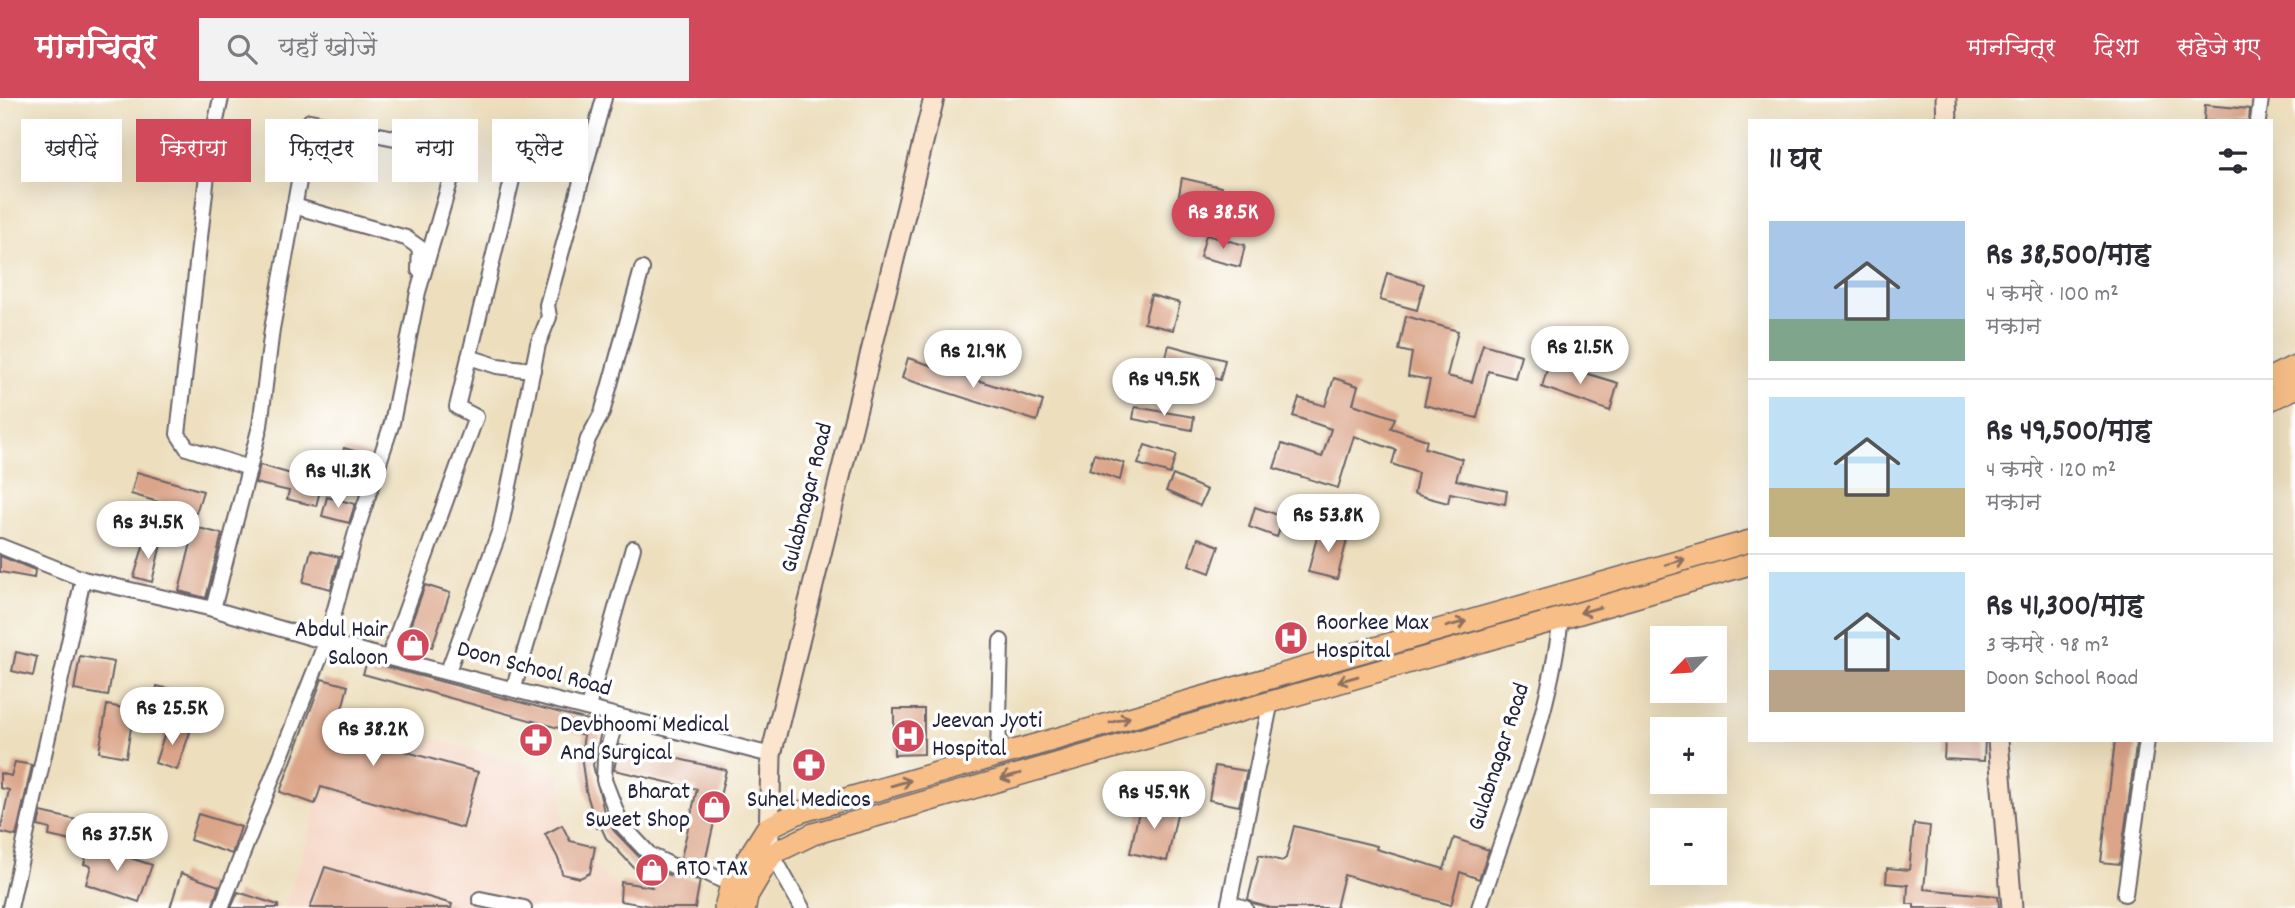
<!DOCTYPE html>
<html lang="hi">
<head>
<meta charset="utf-8">
<style>
  body { margin:0; font-family:Dekko,"Playpen Sans Deva",sans-serif; background:#f2f2f3; color:#2b2b33; height:100vh; display:flex; flex-direction:column; font-size:26px; white-space:nowrap }
  * { box-sizing:border-box; margin:0 }
  p { font-size:23px; color:#7c7c81 }
  .icon { flex:none; width:38px; height:38px; fill:none; stroke:currentColor; stroke-width:2; stroke-linecap:round; stroke-linejoin:round }
  .map { position:relative; flex:1; overflow:hidden }
  .side { position:absolute; left:1748px; top:21px; width:525px; height:623px; display:flex; flex-direction:column; background:#fff; border-radius:0px; box-shadow:0 7px 28px #0002 }
  .side>* { flex:none }
  .banner { position:absolute; left:21px; top:21px; width:665px; height:63px; display:flex; gap:14px }
  .needle { width:46px; rotate:245deg }
  .fabs { position:absolute; left:1650px; top:528px; display:grid; gap:14px }
  .fabs a { display:grid; place-items:center; width:77px; height:77px; border-radius:0px; background:#fff; box-shadow:0 7px 28px #0002; font-size:35px }
  .price { position:absolute; translate:-50% -60px; padding:0 16px; border-radius:24px; background:#fff; color:#222; font-size:23px; line-height:46px; filter:drop-shadow(0 2px 4px #0008) }
  .price::after { content:''; position:absolute; left:50%; top:42px; width:21px; height:16px; margin-left:-10px; background:inherit; clip-path:polygon(0 0,100% 0,50% 100%) }
  .price.on { background:#d1495b; color:#fff }
  ul { padding:0; list-style:none }
  li { display:flex; align-items:center; gap:21px; height:175px; padding:0 21px }
  li+li { border-top:2px solid #e1e1e2 }
  li span { display:grid; place-items:center; flex:none; width:196px; height:140px; border-radius:0px; color:#555 }
  li>.icon { margin-inline-start:auto }
  span .icon { width:84px; height:84px; fill:#fffc; stroke-width:1 }
  li b { font-size:30px }
  h2 { display:flex; justify-content:space-between; align-items:center; height:84px; padding:0 21px; font-size:30px }
  .tag { padding:0 24px; border-radius:0px; background:#fff; box-shadow:0 7px 28px #0002; font-size:24px; line-height:63px }
  .tag.on { background:#d1495b; color:#fff }
  header { display:flex; align-items:center; gap:42px; box-sizing:border-box; height:98px; padding:0 35px; background:#d1495b; color:#fff }
  header strong { font-size:33px }
  nav { display:flex; gap:38px; margin-inline-start:auto; font-size:24px }
  .search { width:490px; height:63px; background:#f2f2f3; display:flex; align-items:center; gap:18px; box-sizing:border-box; padding:0 24px; border-radius:0px; color:#7c7c81; font-size:26px }
  .map>svg:first-child { display:block }
  .built { fill:#f4d3c0 }
  .building { fill:#dba589 }
  .lines { fill:none; stroke-linecap:round; stroke-linejoin:round }
  .street-casing { stroke:#696469; stroke-width:18 }
  .secondary-casing { stroke:#696469; stroke-width:23 }
  .primary-casing { stroke:#696469; stroke-width:24 }
  .street { stroke:#fff; stroke-width:14 }
  .secondary { stroke:#fce5cf; stroke-width:19 }
  .primary { stroke:#f7be87; stroke-width:21 }
  .oneway { stroke:#8c7061 }
  .labels { text-anchor:middle; dominant-baseline:central; stroke-width:7; stroke-linejoin:round; paint-order:stroke }
  .street-label { font-size:24px; fill:#22223b; stroke:#fff }
  .poi-label { font-size:24px; fill:#22223b; stroke:#fff; text-anchor:start }
</style>
</head>
<body>
<header>
<strong>मानचित्र</strong>
<div class="search"><svg class="icon" aria-label="search" viewBox="0 0 24 24"><circle cx="10" cy="10" r="6"/><path d="M15 15l6 6"/></svg>यहाँ खोजें</div>
<nav><a>मानचित्र</a><a>दिशा</a><a>सहेजे गए</a></nav>
</header>
<div class="map">
<svg width="2295" height="810" viewBox="0 0 2295 810">
  <rect width="100%" height="100%" fill="#fff"/>
  <filter id="ink" filterUnits="userSpaceOnUse"><feTurbulence type="fractalNoise" baseFrequency=".0143" numOctaves="2"/><feDisplacementMap in="SourceGraphic" scale="14" xChannelSelector="R" yChannelSelector="G"/><feConvolveMatrix kernelMatrix="1 2 1 2 8 2 1 2 1" color-interpolation-filters="sRGB"/></filter>
  <filter id="wash" filterUnits="userSpaceOnUse"><feTurbulence type="fractalNoise" baseFrequency=".00686" numOctaves="4" result="noise"/><feDisplacementMap in="SourceGraphic" scale="28" xChannelSelector="R" yChannelSelector="G"/><feGaussianBlur stdDeviation="1.57" result="paint"/><feColorMatrix in="noise" values="0 0 0 0 0 0 0 0 0 0 0 0 0 0 0 0 0 1.4 0 .05"/><feComposite in="paint" operator="in"/></filter>
  <g filter="url(#wash)">
    <rect width="100%" height="100%" fill="#eddfbe"/>
    <!-- built -->
    <path class="built" d="M345 617 561 676 563 723 591 765 627 798 651 810H285Z"/>
    <g id="blocks">
      <!-- building -->
      <g class="building">
        <path d="M2205 7 2250 11 2249 23H2204Z"/>
        <path d="M1182 80 1221 89 1216 111 1178 103Z"/>
        <path d="M1206 137 1245 147 1240 169 1200 159Z"/>
        <path d="M1387 175 1424 186 1417 212 1380 202Z"/>
        <path d="M1151 197 1180 205 1173 232 1144 225Z"/>
        <path d="M1406 218 1458 233 1447 278 1472 284 1483 246 1521 257 1515 280 1488 273 1477 320 1424 307 1430 282 1408 278 1412 255 1399 252Z"/>
        <path d="M1169 247 1225 262 1220 282 1200 276 1197 294 1166 288 1170 268 1164 267Z"/>
        <path d="M908 260 1043 303 1037 323 902 280Z"/>
        <path d="M1549 264 1618 285 1610 313 1542 289Z"/>
        <path d="M1334 280 1358 288 1353 306 1395 320 1391 330 1427 342 1425 350 1462 361 1456 382 1507 393 1505 406 1450 395 1448 405 1414 396 1418 375 1392 366 1396 352 1354 338 1338 390 1274 370 1282 346 1322 359 1331 331 1293 318 1299 300 1325 308Z"/>
        <path d="M1135 309 1194 319 1192 332 1133 321Z"/>
        <path d="M1145 347 1176 357 1170 376 1138 366Z"/>
        <path d="M344 350 371 358 366 372 340 365Z"/>
        <path d="M1094 356 1124 365 1120 382 1089 372Z"/>
        <path d="M260 367 322 385 316 408 287 401 289 393 255 385Z"/>
        <path d="M137 374 203 393 196 415 131 396Z"/>
        <path d="M1173 377 1207 392 1200 408 1166 393Z"/>
        <path d="M327 399 355 406 349 425 322 418Z"/>
        <path d="M1255 409 1284 419 1277 439 1249 429Z"/>
        <path d="M195 429 222 436 206 500 179 493Z"/>
        <path d="M1319 431 1348 438 1337 481 1308 474Z"/>
        <path d="M1198 440 1219 448 1210 475 1189 467Z"/>
        <path d="M145 442 161 446 152 484 134 479Z"/>
        <path d="M311 452 339 459 331 491 303 484Z"/>
        <path d="M0 458 35 472 34 480 0 474Z"/>
        <path d="M425 487 450 495 432 549 406 540Z"/>
        <path d="M1285 529 1299 531 1296 551 1283 550Z"/>
        <path d="M16 554 37 559 33 578 12 573Z"/>
        <path d="M80 558 114 564 108 598 74 592Z"/>
        <path d="M367 564 603 626 593 667 605 718 614 733 645 765 669 777 700 782 695 810H663L620 803 621 784 652 789 606 740 601 729 597 730 586 693 581 658 584 637 363 576Z"/>
        <path d="M322 581 348 588 336 634 478 674 463 730 321 689 315 706 280 694Z"/>
        <path d="M157 588 179 594 175 612 153 606Z"/>
        <path d="M107 607 134 612 126 659 99 654Z"/>
        <path d="M894 611H924V656L894 657Z"/>
        <path d="M168 626 190 634 177 672 155 665Z"/>
        <path d="M1945 642H1985L1984 663 1944 661Z"/>
        <path d="M2115 642H2137L2120 766 2101 764Z"/>
        <path d="M619 647 726 672 705 764 681 760 697 691 614 672Z"/>
        <path d="M15 664 32 667 16 738 0 734 9 692 0 690V675L11 678Z"/>
        <path d="M1215 668 1247 673 1239 708 1209 702Z"/>
        <path d="M1141 704 1178 712 1167 763 1130 755Z"/>
        <path d="M41 714 94 726 89 747 49 738 50 731 38 728Z"/>
        <path d="M198 716 241 729 232 756 190 742Z"/>
        <path d="M1914 726 1930 728 1924 791 1998 798 1999 810H1914V806H1907L1908 787 1886 785 1887 770 1909 772Z"/>
        <path d="M562 727 570 743 595 749 590 775 580 780 562 776 559 762 545 736Z"/>
        <path d="M1294 728 1377 748 1376 751 1444 771 1454 740 1489 752 1479 781 1460 774 1451 807 1344 777 1336 810H1271L1253 805 1248 801 1259 757 1282 763 1286 760Z"/>
        <path d="M90 747 152 767 139 804 86 786 91 768 84 766Z"/>
        <path d="M325 769 452 806 451 810H310Z"/>
        <path d="M181 775 219 788 212 810H170Z"/>
        <path d="M238 794 278 807V810H231Z"/>
      </g>
    </g>
  </g>
  <g filter="url(#ink)">
    <use href="#blocks" fill-opacity="0" stroke="#696469" stroke-width="2"/>
    <g class="lines">
      <!-- street casing -->
      <g class="street-casing">
        <g id="street">
          <path d="M221 0 210 50 178 336 187 350 249 370"/>
          <path d="M2258 23 2261 0"/>
          <path d="M294 108 406 140 420 150 419 172"/>
          <path d="M469 259 497 268 533 272"/>
          <path d="M0 448 83 481 10 810"/>
          <path d="M83 481 213 511 326 544 221 810"/>
          <path d="M213 511 260 328 272 231 310 23 459 53 418 194 392 325 356 434 326 544 771 657"/>
          <path d="M389 559 476 319 457 309 519 53"/>
          <path d="M448 573 500 432 538 246 549 219 547 207 604 0"/>
          <path d="M514 589 588 341 602 315 642 171"/>
          <path d="M588 609 633 450"/>
          <path d="M617 618 605 661 604 682 621 726 650 757 673 768 703 773 731 787"/>
          <path d="M998 657 1001 543"/>
          <path d="M772 756 802 810"/>
          <path d="M2125 796 2147 642"/>
          <path d="M480 801 524 810"/>
          <path d="M1229 805 1245 810"/>
          <path d="M1228 810 1271 603"/>
          <path d="M1479 810C1511 714 1549 621 1561 520"/>
        </g>
      </g>
      <!-- secondary casing -->
      <g class="secondary-casing">
        <g id="secondary">
          <path d="M1946 0 1947 23"/>
          <path d="M1998 642 2012 810"/>
          <path d="M769 742 771 657 934 0"/>
        </g>
      </g>
      <!-- primary casing -->
      <g class="primary-casing">
        <g id="primary">
          <path d="M2272 279 2295 268"/>
          <path d="M2272 301 2295 290"/>
          <path d="M725 810 731 787 767 730 800 714 1750 443"/>
          <path d="M745 810 747 798 772 756 813 736 1750 466"/>
        </g>
      </g>
      <!-- street -->
      <use href="#street" class="street"/>
      <!-- secondary -->
      <use href="#secondary" class="secondary"/>
      <!-- primary -->
      <use href="#primary" class="primary"/>
    </g>
    <!-- one-way arrows -->
    <defs><path id="oneway-shaft" d="M-6 0H5M1.5-3L5.5 0L1.5 3" fill="none" stroke-width="1.6" stroke-linecap="round" stroke-linejoin="round" transform="scale(1.75)"/></defs>
    <g class="oneway">
      <use href="#oneway-shaft" transform="translate(1675 464) rotate(-16)"/>
      <use href="#oneway-shaft" transform="translate(1590 512) rotate(164)"/>
      <use href="#oneway-shaft" transform="translate(1456 526) rotate(-16)"/>
      <use href="#oneway-shaft" transform="translate(1348 581) rotate(164)"/>
      <use href="#oneway-shaft" transform="translate(1120 622) rotate(-16)"/>
      <use href="#oneway-shaft" transform="translate(1011 678) rotate(164)"/>
      <use href="#oneway-shaft" transform="translate(901 685) rotate(-16)"/>
    </g>
  </g>
  <!-- icons -->
  <defs>
    <g id="hospital-disc" transform="scale(1.75)"><circle r="9.5" fill="#d1495b" stroke="#fff"/><path d="M-5-5h3v3.5h4V-5h3V5h-3V1.5h-4V5h-3Z" fill="#fff"/></g>
    <g id="shop-disc" transform="scale(1.75)"><circle r="9.5" fill="#d1495b" stroke="#fff"/><path d="M-5-2.5h2.3a2.7 3.5 0 0 1 5.4 0H5L5.5 6h-11ZM-1.5-2.5h3a1.5 2.3 0 0 0-3 0Z" fill="#fff"/></g>
    <g id="pharmacy-disc" transform="scale(1.75)"><circle r="9.5" fill="#d1495b" stroke="#fff"/><path d="M-2-6h4v4h4v4h-4v4h-4v-4h-4v-4h4Z" fill="#fff"/></g>
  </defs>
  <g fill-rule="evenodd">
    <use href="#hospital-disc" x="1291" y="540"/>
    <use href="#shop-disc" x="413" y="547"/>
    <use href="#hospital-disc" x="908" y="638"/>
    <use href="#pharmacy-disc" x="536" y="642"/>
    <use href="#pharmacy-disc" x="809" y="667"/>
    <use href="#shop-disc" x="714" y="709"/>
    <use href="#shop-disc" x="652" y="772"/>
  </g>
  <g class="labels">
    <!-- street labels -->
    <g class="street-label">
      <text transform="translate(808 400) rotate(-76)">Gulabnagar Road</text>
      <text transform="translate(534 572) rotate(15)">Doon School Road</text>
      <text transform="translate(1500 659) rotate(-72)">Gulabnagar Road</text>
    </g>
    <!-- poi labels -->
    <g class="poi-label">
      <text x="1316" y="526">Roorkee Max<tspan x="1316" dy="28">Hospital</tspan></text>
      <text x="388" y="533" text-anchor="end">Abdul Hair<tspan x="388" dy="28">Saloon</tspan></text>
      <text x="932" y="624">Jeevan Jyoti<tspan x="932" dy="28">Hospital</tspan></text>
      <text x="560" y="628">Devbhoomi Medical<tspan x="560" dy="28">And Surgical</tspan></text>
      <text x="690" y="695" text-anchor="end">Bharat<tspan x="690" dy="28">Sweet Shop</tspan></text>
      <text x="809" y="703" text-anchor="middle">Suhel Medicos</text>
      <text x="676" y="772">RTO TAX</text>
    </g>
  </g>
</svg>
<div class="fabs">
<a><svg class="needle" viewBox="-14 -14 28 28"><path d="M0-13l5 13h-10z" fill="#e53935"/><path d="M0 13l5-13h-10z" fill="#7c7c81"/></svg></a>
<a>+</a>
<a>−</a>
</div>
<b class="price on" style="left:1223px;top:153px">Rs 38.5K</b>
<b class="price" style="left:1580px;top:288px">Rs 21.5K</b>
<b class="price" style="left:973px;top:292px">Rs 21.9K</b>
<b class="price" style="left:1164px;top:320px">Rs 49.5K</b>
<b class="price" style="left:338px;top:412px">Rs 41.3K</b>
<b class="price" style="left:1328px;top:456px">Rs 53.8K</b>
<b class="price" style="left:148px;top:463px">Rs 34.5K</b>
<b class="price" style="left:172px;top:649px">Rs 25.5K</b>
<b class="price" style="left:373px;top:670px">Rs 38.2K</b>
<b class="price" style="left:1154px;top:733px">Rs 45.9K</b>
<b class="price" style="left:117px;top:775px">Rs 37.5K</b>
<div class="banner">
<a class="tag">खरीदें</a>
<a class="tag on">किराया</a>
<a class="tag">फ़िल्टर</a>
<a class="tag">नया</a>
<a class="tag">फ़्लैट</a>
</div>
<section class="side">
<h2>11 घर<svg class="icon" aria-label="filters" viewBox="0 0 24 24"><path d="M4 7h16M4 17h16"/><circle cx="9" cy="7" r="2"/><circle cx="15" cy="17" r="2"/></svg></h2>
<ul>
<li><span style="background:linear-gradient(#a9c7e8 70%,#7fa58c 0)"><svg class="icon" aria-label="home" viewBox="0 0 24 24"><path d="M3 11l9-7 9 7M6 9v11h12V9"/></svg></span><div><b>Rs 38,500/माह</b><p>4 कमरे · 100 m²</p><p>मकान</p></div></li>
<li><span style="background:linear-gradient(#bfe0f5 65%,#c2b280 0)"><svg class="icon" aria-label="home" viewBox="0 0 24 24"><path d="M3 11l9-7 9 7M6 9v11h12V9"/></svg></span><div><b>Rs 49,500/माह</b><p>4 कमरे · 120 m²</p><p>मकान</p></div></li>
<li><span style="background:linear-gradient(#bfe0f5 70%,#b9a48a 0)"><svg class="icon" aria-label="home" viewBox="0 0 24 24"><path d="M3 11l9-7 9 7M6 9v11h12V9"/></svg></span><div><b>Rs 41,300/माह</b><p>3 कमरे · 98 m²</p><p>Doon School Road</p></div></li>
</ul>
</section>
</div>
</body>
</html>
